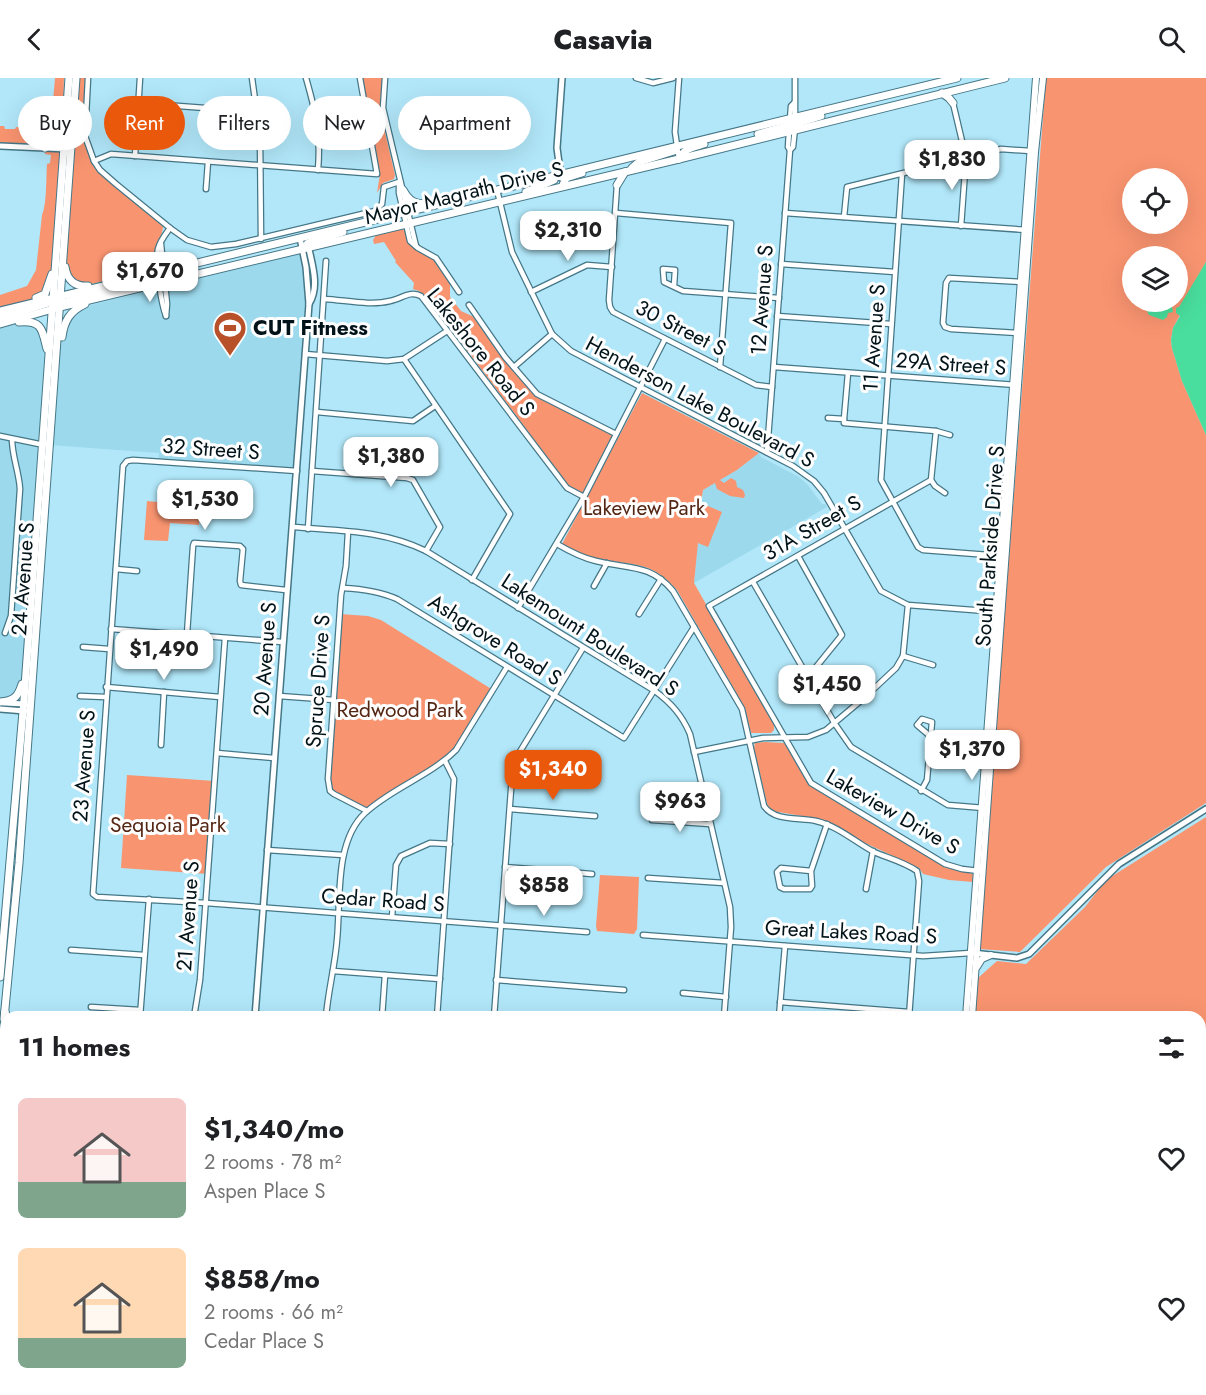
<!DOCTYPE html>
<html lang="en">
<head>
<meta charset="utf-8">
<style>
  body { margin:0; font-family:Jost,sans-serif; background:#f6f6f6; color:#202124; height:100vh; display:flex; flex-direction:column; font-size:22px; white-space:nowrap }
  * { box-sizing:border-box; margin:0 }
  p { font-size:20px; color:#757577 }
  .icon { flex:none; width:33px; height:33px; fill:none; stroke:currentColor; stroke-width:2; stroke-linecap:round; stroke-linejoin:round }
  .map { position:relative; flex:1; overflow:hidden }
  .panel { position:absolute; left:0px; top:933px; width:1206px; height:384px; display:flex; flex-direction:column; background:#fff; border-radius:18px 18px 0 0; box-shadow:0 6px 24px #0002 }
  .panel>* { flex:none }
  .top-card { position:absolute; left:18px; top:18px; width:600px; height:54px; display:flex; gap:12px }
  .fabs { position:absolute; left:1122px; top:90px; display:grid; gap:12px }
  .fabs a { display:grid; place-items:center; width:66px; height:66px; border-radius:50%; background:#fff; box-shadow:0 6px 24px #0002; font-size:30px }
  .price { position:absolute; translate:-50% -51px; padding:0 14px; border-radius:12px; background:#fff; color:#222; font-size:20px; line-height:39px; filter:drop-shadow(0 2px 3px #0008) }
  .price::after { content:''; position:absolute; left:50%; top:36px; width:18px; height:14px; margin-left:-9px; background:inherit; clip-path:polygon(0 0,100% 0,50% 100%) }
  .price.current { background:#ea580c; color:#fff }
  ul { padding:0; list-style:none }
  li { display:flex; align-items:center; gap:18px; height:150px; padding:0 18px }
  li span { display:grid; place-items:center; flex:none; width:168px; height:120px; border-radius:9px; color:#555 }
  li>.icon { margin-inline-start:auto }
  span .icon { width:72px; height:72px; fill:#fffc; stroke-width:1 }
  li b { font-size:26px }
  h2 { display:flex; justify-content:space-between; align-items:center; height:72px; padding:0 18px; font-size:26px }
  .tag { padding:0 21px; border-radius:27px; background:#fff; box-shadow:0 6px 24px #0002; font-size:21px; line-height:54px }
  .tag.current { background:#ea580c; color:#fff }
  header { display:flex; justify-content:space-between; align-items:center; height:78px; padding:0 18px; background:#fff; font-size:27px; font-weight:800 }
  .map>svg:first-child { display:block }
  .built { fill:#9cd9ed }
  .green { fill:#f99470; fill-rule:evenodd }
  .water { fill:#49de9d }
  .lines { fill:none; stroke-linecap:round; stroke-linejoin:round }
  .canal { stroke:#49de9d; stroke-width:4 }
  .minor-casing { stroke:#457787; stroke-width:7 }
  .tertiary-casing { stroke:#457787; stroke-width:8 }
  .secondary-casing { stroke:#457787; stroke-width:8 }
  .primary-casing { stroke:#457787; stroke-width:9 }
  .trunk-casing { stroke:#457787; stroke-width:10 }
  .minor { stroke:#fff; stroke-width:4.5 }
  .tertiary { stroke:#fff; stroke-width:5 }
  .secondary { stroke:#fff; stroke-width:6 }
  .primary { stroke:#fff; stroke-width:7 }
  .trunk { stroke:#fff; stroke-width:8 }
  .rail-casing { stroke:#3c5a64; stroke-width:4 }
  .rail { stroke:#fefefe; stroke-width:1.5; stroke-dasharray:4.5; stroke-linecap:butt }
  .labels { text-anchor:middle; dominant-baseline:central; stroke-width:6; stroke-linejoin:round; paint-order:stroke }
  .street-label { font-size:21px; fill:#011319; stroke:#fefefe }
  .poi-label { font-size:21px; font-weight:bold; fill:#011319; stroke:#fefefe; text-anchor:start }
  .park-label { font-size:21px; fill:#542614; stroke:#fefefe }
</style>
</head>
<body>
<header><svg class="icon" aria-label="back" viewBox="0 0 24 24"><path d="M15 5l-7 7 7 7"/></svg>Casavia<svg class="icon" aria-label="search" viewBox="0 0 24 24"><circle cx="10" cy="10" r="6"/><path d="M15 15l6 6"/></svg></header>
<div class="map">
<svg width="1206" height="1317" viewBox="0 0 1206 1317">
  <rect width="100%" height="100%" fill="#b1e7f9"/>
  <!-- built -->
  <g class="built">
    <path d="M307 174 311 206 297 393 158 384 159 375 50 367 61 262 73 233 91 227Z"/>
    <path d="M31 244 42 252 49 277 26 592 19 614 0 624V246Z"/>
    <path d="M759 375 761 379 799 399 807 406 822 426H825L827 429 694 505 703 412 737 392Z"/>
  </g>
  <!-- green -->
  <g class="green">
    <path d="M55 0H64C63 19 67 63 43 67 29 69 13 65 0 64V48H4L5 51H15L16 49 28 50 27 57 50 59Z"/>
    <path d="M78 0H85L82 53 88 76 93 85 163 148C163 157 157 163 156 172 155 179 158 185 154 191L87 207 74 203 66 190Z"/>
    <path d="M362 0H382L380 33 395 97 394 101 383 105 377 115 380 96Z"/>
    <path d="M1046 0H1206V184L1179 235 1180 237 1173 250 1171 262 1172 270 1182 303 1206 357V725L1106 789 1020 874 979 871ZM1132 100H1178V146H1132ZM1132 178H1178V224H1132Z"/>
    <path d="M46 70 64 71 52 191 42 218 0 233V217L27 208 36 192 42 137C47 126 46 99 47 86L50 85 51 77 45 76Z"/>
    <path d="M401 151 406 153 413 170 435 182 450 205V219L461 233 472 238 478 243 504 281 534 317 613 357 582 416 569 408 427 219 419 213 413 211 414 205 395 184 396 183 384 164 374 166 373 162 376 157Z"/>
    <path d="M642 315 759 375 737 392 720 402 724 405 731 400 736 403 737 409 743 412 745 417 744 420 730 418 717 411 715 405 703 412 701 425 722 434 708 469 698 465 694 505 774 646V652L771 655H751L745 630 677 512C651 483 636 488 601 481 587 479 575 473 562 466Z"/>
    <path d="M147 423 200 428 199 447 170 445 168 463 144 462Z"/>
    <path d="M340 536 368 538 381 542 493 612 456 672 445 683 367 733 330 713 328 701Z"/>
    <path d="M765 664 784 665 809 704 818 712 947 789 973 796V804L949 802 923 796 919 790 865 765 832 746 808 739 772 733 767 726 754 670 755 665Z"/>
    <path d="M127 697 215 703 208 796 121 790Z"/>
    <path d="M1206 739V1006L1200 1011V939H975L978 900 997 883 1026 886 1085 829 1106 802Z"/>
    <path d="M600 797 639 799 637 851 634 856 597 853 596 848Z"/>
  </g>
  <!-- water -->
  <g class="water">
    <path d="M1206 184V357L1182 303 1172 270 1171 262 1173 250 1180 238 1176 235V230L1179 229Z"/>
    <path d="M1152 224H1171L1173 234 1168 235 1167 239 1163 242 1149 237 1146 231Z"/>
  </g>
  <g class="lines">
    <!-- canal -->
    <g class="canal">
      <path d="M1200 1104H1206"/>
      <path d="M885 1317 892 1311"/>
    </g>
    <!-- minor casing -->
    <g class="minor-casing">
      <g id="minor">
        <path d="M88 0 85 58 94 83 100 92 116 106 170 150 187 162 211 169 236 166 375 133 382 126 384 109 399 104"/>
        <path d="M252 0 260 58 261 161"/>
        <path d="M306 0C316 35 321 56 318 92"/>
        <path d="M385 0 383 30 416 168"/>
        <path d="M636 0 653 5 673 0"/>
        <path d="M679 0 675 54 679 81"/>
        <path d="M138 25 258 34"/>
        <path d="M953 25 966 80 961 148"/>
        <path d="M790 42 791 28 794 25"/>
        <path d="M795 42V0"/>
        <path d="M789 54 788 69 790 72"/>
        <path d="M135 78 140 0"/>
        <path d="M94 83 111 76 377 96 360 0"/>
        <path d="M902 96 881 402 918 469 923 472 1002 478"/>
        <path d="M399 107V115L410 163 418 170 436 180 459 214"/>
        <path d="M617 107 609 222 610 229 613 234 756 307 772 309"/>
        <path d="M206 111 208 84"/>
        <path d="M497 112 512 174 552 256 571 273 793 388 814 403 824 415 881 513 908 527 999 534"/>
        <path d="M616 135 731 145 720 289"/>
        <path d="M785 135 1027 152"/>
        <path d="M844 139 847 109 1001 71 1031 73"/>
        <path d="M161 166 167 226 166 238"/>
        <path d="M781 186 895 194"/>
        <path d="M674 208 675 192 663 191 664 204 683 213 779 220"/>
        <path d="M531 214 587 187 612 189"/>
        <path d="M324 221C345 222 370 228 390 223 402 221 409 212 421 218L567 410 584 419"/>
        <path d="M469 227 505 279 537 316 616 356"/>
        <path d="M166 238C161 225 155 185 158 171 160 163 165 157 170 150"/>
        <path d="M777 238 891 246"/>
        <path d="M1019 255 951 251 945 249 943 245 946 205 949 200 1022 204"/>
        <path d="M305 276 387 283 404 281 447 253"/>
        <path d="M404 281 510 436 472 502"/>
        <path d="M514 289 552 256"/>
        <path d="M774 289 1016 307"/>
        <path d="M317 334 413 343 435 328"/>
        <path d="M828 340 844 341V345L936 353 950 357"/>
        <path d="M844 341 848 295"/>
        <path d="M936 353 931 402 935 408 945 415"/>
        <path d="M0 358 44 367"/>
        <path d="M767 374 790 72 793 69 795 50"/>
        <path d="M297 393 133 382 127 383 123 388 93 816 97 819 206 825 587 854"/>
        <path d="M312 393 407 400 413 402 440 449 426 473"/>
        <path d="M931 402 709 528 811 705 945 786 962 791 979 793"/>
        <path d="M293 449C341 453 382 452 426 473L655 613C671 625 682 637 690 656L730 829 731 849 724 939"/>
        <path d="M308 451 326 183"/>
        <path d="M348 454 346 488 341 517 328 701 330 713 334 716 367 733"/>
        <path d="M557 466C569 473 582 480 596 483 627 491 650 485 673 513L742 631 764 728C775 744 800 739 816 743 838 748 855 764 874 774 888 780 904 784 917 793L919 803 909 939"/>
        <path d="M798 478 842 557 808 599"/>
        <path d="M116 491 137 493"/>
        <path d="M753 504 835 646 851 669 948 727 984 730"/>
        <path d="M594 508 607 485"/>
        <path d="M343 510C362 511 379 513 397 521L624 660 694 549"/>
        <path d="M518 530 584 419 665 261"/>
        <path d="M639 536 661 501"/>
        <path d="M111 551 282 564"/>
        <path d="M5 555 11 538 20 411C19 394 12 378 12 361"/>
        <path d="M187 556 193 468 194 465 240 468 243 471 240 503 241 507 286 512"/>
        <path d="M83 569 109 571"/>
        <path d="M903 578 933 587"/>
        <path d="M106 609 220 619"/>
        <path d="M80 618 105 619"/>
        <path d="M279 618 334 622"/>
        <path d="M161 667 164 614"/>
        <path d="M694 674 763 660 808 659 826 652 864 620 896 590 903 578 908 527"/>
        <path d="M217 675 274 680"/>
        <path d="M921 713 927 702 932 644 922 641 917 647 930 658"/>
        <path d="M510 731 595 738"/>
        <path d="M652 742 710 746"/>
        <path d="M267 772 343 777"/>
        <path d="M505 789 592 796"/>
        <path d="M811 793 781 790 777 794 780 809 784 811H810L812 808 811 793 827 746"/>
        <path d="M648 800 724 805"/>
        <path d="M866 811 873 773"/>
        <path d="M392 839 396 787 401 778 430 765 450 766"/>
        <path d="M643 857 923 878 971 875"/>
        <path d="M71 872 144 877"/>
        <path d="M333 893 440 901"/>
        <path d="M496 902 624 912"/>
        <path d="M683 915 726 919"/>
        <path d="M780 924 909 934"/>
        <path d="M91 929 140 932"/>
        <path d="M140 939 149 821"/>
        <path d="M194 939 200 902 225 560"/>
        <path d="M326 939C328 913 335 888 337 862 341 822 334 764 365 735 392 710 430 698 456 672L507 589"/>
        <path d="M382 939 385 897"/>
        <path d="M437 939 454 701 445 683"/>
        <path d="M494 939 513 685 583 570"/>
        <path d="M779 939 785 868"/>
        <path d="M0 1201 6 1120"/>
      </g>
    </g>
    <!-- tertiary casing -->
    <g class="tertiary-casing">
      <g id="tertiary">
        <path d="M0 68 67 71"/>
        <path d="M561 100 557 70 562 0"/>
        <path d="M308 167C312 186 320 209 309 226"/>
        <path d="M5 625 25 626"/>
        <path d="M0 631 25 633"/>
        <path d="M973 875 1017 880 1029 876 1119 786 1206 731"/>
        <path d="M255 939 309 226 306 189 300 160"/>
      </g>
    </g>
    <!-- secondary casing -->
    <g class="secondary-casing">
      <g id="secondary">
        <path d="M977 889 982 881 991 877"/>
        <path d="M966 939 1036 0"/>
        <path d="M972 939 1035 74 1043 0"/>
      </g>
    </g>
    <!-- primary casing -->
    <g class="primary-casing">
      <g id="primary">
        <path d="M942 15 949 20 953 25"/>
        <path d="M789 53 795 46 821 38"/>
        <path d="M758 56 790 47 794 42"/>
        <path d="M45 70 58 61 63 47"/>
        <path d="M679 81C684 70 694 69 704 66"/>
        <path d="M632 90 639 84 674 73"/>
        <path d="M563 107 566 100 582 95"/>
        <path d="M617 107 625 94"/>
        <path d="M403 112C409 123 414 126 427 126"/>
        <path d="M526 114 554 102"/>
        <path d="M304 170 308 165 343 154"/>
        <path d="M65 189C67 202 75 209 88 208"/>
        <path d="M36 220 45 216 52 196"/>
        <path d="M58 226 112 211 124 205"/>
        <path d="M0 233 957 0"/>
        <path d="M0 240 55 223"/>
        <path d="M19 244C42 242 42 251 47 271"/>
        <path d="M0 246 60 229 679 81 1005 0"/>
        <path d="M62 259C64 243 70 233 85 226"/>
        <path d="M0 624C14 623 18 619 22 606"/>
        <path d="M0 899 24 622 69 0"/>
        <path d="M4 941 19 785 76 0"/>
        <path d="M0 1003 3 967"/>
      </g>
    </g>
    <!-- trunk casing -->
    <g class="trunk-casing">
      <g id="trunk">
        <path d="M5 935 6 983"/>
        <path d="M0 1011 6 1010"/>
        <path d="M0 1016H6"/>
        <path d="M0 1078 6 1063"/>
        <path d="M1200 1081H1206"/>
        <path d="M1200 1093H1206"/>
      </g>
    </g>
    <!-- minor -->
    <use href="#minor" class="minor"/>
    <!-- tertiary -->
    <use href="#tertiary" class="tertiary"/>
    <!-- secondary -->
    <use href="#secondary" class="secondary"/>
    <!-- primary -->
    <use href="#primary" class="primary"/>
    <!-- trunk -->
    <use href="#trunk" class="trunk"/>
    <!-- rail casing -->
    <g class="rail-casing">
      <g id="rail">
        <path d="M1200 1023 1206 1017"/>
        <path d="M859 1317 866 1311"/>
      </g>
    </g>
    <!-- rail -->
    <use href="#rail" class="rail"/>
  </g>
  <!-- icons -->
  <defs>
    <g id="stadium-pin" transform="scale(1.725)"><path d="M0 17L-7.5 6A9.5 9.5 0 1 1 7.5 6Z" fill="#b85129" stroke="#fefefe"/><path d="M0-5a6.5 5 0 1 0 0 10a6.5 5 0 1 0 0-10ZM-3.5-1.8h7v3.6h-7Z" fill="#fff"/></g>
  </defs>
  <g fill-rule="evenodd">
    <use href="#stadium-pin" x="230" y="250"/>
  </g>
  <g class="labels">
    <!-- street labels -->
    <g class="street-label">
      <text transform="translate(464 115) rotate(-14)">Mayor Magrath Drive S</text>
      <text transform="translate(762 222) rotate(-86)">12 Avenue S</text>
      <text transform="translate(681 250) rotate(27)">30 Street S</text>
      <text transform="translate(874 260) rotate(-86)">11 Avenue S</text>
      <text transform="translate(481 274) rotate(51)">Lakeshore Road S</text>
      <text transform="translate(951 286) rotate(4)">29A Street S</text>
      <text transform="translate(700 324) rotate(28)">Henderson Lake Boulevard S</text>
      <text transform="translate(211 371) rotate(4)">32 Street S</text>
      <text transform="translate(812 450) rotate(-30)">31A Street S</text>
      <text transform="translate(990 468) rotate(-86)">South Parkside Drive S</text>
      <text transform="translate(23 501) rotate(-86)">24 Avenue S</text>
      <text transform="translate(590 557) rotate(33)">Lakemount Boulevard S</text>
      <text transform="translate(495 562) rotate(32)">Ashgrove Road S</text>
      <text transform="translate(265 581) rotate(-86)">20 Avenue S</text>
      <text transform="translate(318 603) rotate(-86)">Spruce Drive S</text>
      <text transform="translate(84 688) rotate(-86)">23 Avenue S</text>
      <text transform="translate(893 734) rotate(30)">Lakeview Drive S</text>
      <text transform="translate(383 822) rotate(4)">Cedar Road S</text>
      <text transform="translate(188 838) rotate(-86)">21 Avenue S</text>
      <text transform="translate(851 854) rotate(3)">Great Lakes Road S</text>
    </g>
    <!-- poi labels -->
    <g class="poi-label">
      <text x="253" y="250">CUT Fitness</text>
    </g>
    <!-- park labels -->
    <g class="park-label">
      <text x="644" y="430">Lakeview Park</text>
      <text x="400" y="632">Redwood Park</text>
      <text x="168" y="747">Sequoia Park</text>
    </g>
  </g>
</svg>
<div class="fabs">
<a><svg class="icon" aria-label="locate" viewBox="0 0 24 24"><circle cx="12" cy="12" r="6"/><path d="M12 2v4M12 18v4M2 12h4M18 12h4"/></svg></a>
<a><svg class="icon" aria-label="layers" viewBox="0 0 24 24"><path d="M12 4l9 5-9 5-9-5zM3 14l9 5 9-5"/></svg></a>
</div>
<b class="price" style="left:952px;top:113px">$1,830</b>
<b class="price" style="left:568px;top:184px">$2,310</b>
<b class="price" style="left:150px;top:225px">$1,670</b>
<b class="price" style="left:391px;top:410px">$1,380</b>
<b class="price" style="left:205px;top:453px">$1,530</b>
<b class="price" style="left:164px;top:603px">$1,490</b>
<b class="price" style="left:827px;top:638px">$1,450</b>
<b class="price" style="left:972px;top:703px">$1,370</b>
<b class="price current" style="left:553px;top:723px">$1,340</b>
<b class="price" style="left:680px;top:755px">$963</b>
<b class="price" style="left:544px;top:839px">$858</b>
<div class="top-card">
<a class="tag">Buy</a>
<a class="tag current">Rent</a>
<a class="tag">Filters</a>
<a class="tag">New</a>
<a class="tag">Apartment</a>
</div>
<section class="panel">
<h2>11 homes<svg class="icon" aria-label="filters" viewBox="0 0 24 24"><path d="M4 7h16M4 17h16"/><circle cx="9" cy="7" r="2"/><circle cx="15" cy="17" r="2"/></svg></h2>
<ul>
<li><span style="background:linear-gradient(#f6c9c9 70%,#7fa58c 0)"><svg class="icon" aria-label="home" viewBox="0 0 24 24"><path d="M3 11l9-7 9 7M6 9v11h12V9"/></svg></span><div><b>$1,340/mo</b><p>2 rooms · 78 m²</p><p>Aspen Place S</p></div><svg class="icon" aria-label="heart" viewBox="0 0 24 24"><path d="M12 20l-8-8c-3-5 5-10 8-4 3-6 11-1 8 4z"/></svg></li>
<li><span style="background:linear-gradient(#ffd9b3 75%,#7fa58c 0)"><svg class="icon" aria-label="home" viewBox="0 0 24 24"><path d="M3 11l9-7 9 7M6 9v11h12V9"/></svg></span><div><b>$858/mo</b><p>2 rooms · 66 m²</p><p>Cedar Place S</p></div><svg class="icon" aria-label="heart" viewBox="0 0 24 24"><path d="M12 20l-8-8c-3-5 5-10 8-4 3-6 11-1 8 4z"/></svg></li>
</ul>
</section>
</div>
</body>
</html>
